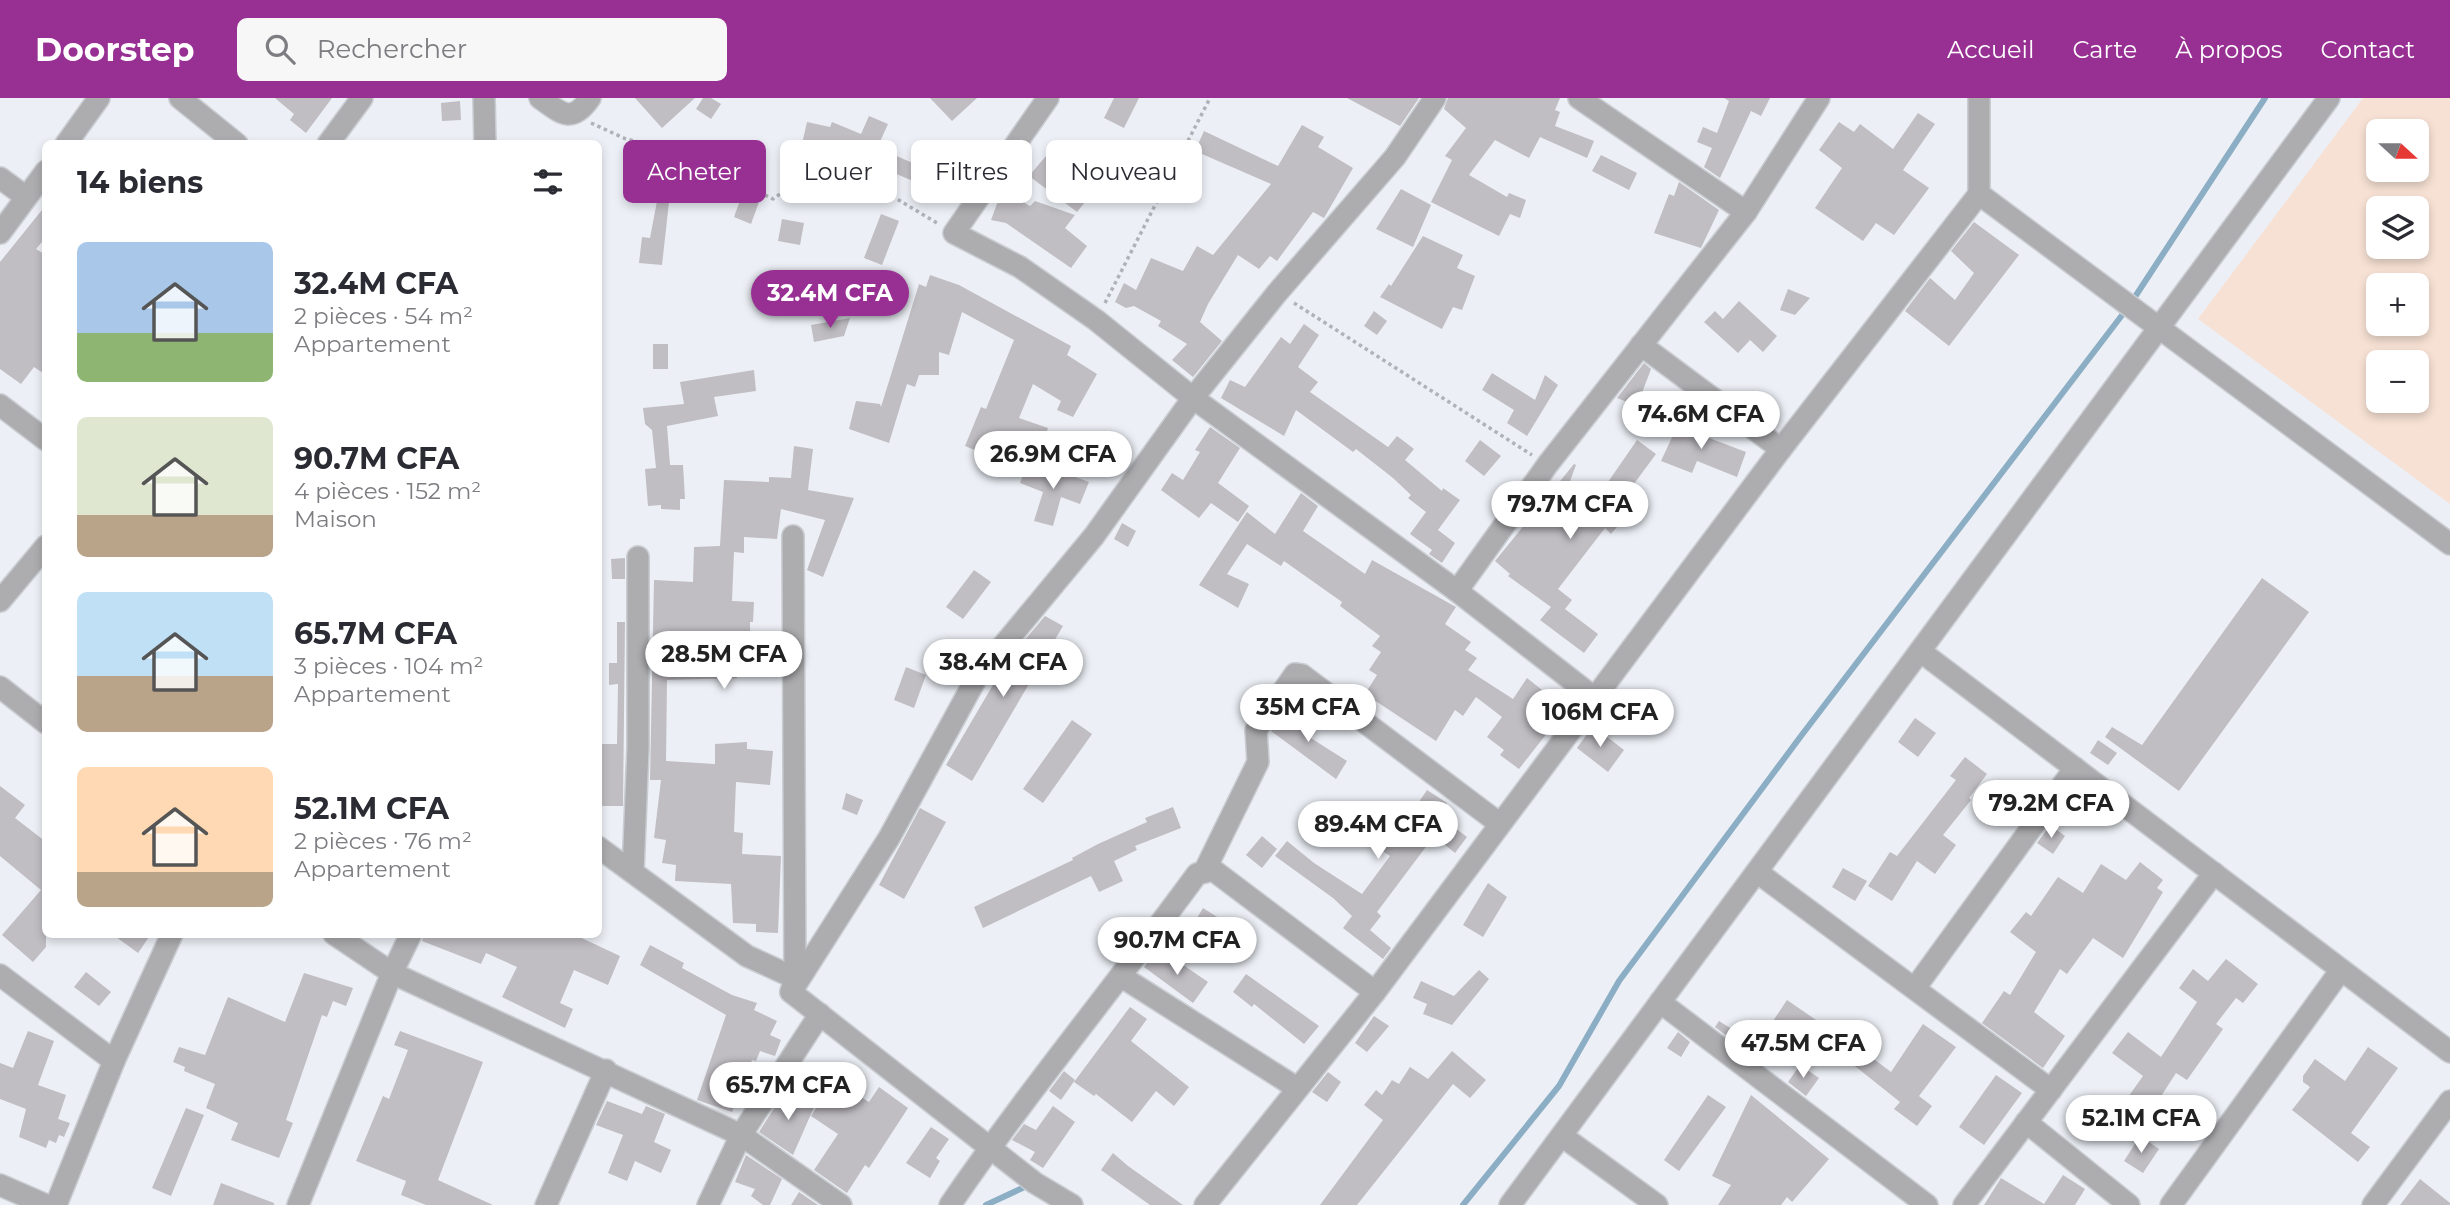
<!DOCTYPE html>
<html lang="fr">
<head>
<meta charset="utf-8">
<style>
  body { margin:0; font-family:Montserrat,sans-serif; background:#f7f7f7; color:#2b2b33; height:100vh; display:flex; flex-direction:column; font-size:26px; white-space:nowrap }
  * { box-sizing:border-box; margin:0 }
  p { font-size:23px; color:#7c7c81 }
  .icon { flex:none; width:38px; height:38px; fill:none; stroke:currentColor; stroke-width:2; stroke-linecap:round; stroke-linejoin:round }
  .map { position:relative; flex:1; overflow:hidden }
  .panel { position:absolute; left:42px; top:42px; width:560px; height:798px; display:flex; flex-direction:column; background:#fff; border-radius:10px; box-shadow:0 4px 10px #0003 }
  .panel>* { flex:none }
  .top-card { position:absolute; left:623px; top:42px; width:665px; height:63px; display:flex; gap:14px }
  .needle { width:46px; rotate:111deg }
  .controls { position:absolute; left:2366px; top:21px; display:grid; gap:14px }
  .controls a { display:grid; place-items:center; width:63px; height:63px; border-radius:10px; background:#fff; box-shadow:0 4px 10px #0003; font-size:35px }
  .price { position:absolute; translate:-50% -60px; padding:0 16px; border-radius:24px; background:#fff; color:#222; font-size:23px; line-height:46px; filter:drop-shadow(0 2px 4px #0008) }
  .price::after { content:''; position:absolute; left:50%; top:42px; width:21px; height:16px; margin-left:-10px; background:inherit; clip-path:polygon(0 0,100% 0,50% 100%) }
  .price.current { background:#983094; color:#fff }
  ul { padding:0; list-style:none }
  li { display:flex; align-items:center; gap:21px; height:175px; padding:0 35px }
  li span { display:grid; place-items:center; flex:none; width:196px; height:140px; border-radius:10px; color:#555 }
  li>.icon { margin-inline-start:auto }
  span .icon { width:84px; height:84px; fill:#fffc; stroke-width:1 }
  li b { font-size:30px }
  h2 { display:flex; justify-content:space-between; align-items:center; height:84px; padding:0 35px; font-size:30px }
  .tag { padding:0 24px; border-radius:10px; background:#fff; box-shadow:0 4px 10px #0003; font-size:24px; line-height:63px }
  .tag.current { background:#983094; color:#fff }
  header { display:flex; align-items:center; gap:42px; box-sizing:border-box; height:98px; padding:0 35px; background:#983094; color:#fff }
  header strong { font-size:33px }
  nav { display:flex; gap:38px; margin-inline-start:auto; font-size:24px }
  .search { width:490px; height:63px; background:#f7f7f7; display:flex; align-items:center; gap:18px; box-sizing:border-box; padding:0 24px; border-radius:10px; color:#7c7c81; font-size:26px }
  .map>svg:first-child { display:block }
  .industrial { fill:#f7e1d4; fill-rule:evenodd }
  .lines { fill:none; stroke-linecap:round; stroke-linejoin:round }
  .stream { stroke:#8caec4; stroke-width:6 }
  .building { fill:#c0bdc3 }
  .minor-casing { stroke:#c9cdd2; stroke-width:24 }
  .path { stroke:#afb2b6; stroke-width:3.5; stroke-dasharray:3.5 3.5; stroke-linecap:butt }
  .minor { stroke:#adadb0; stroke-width:21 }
</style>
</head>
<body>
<header>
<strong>Doorstep</strong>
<div class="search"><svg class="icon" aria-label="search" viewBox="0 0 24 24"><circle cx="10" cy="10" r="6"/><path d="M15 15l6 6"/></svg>Rechercher</div>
<nav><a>Accueil</a><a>Carte</a><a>À propos</a><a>Contact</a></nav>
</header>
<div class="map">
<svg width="2450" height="1107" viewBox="0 0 2450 1107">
  <rect width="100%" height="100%" fill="#ecf0f6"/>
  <!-- industrial -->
  <path class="industrial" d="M2363 0H2450V406L2198 221ZM2378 33H2417V72H2378ZM2378 110H2417V149H2378ZM2378 187H2417V226H2378ZM2378 264H2417V303H2378Z"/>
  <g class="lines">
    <!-- stream -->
    <g class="stream">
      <path d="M986 1107 1029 1087"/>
      <path d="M1463 1107 1559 988 1619 883 1801 638 2129 208 2265 0"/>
    </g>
  </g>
  <!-- building -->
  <g class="building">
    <path d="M275 0H332L306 35 290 22 294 16Z"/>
    <path d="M635 0H695L662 30Z"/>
    <path d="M703 0H711L721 6 711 21 696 11Z"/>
    <path d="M930 0H977L952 23Z"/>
    <path d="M1114 0H1139L1124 30 1104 20Z"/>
    <path d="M1347 0H1419L1400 28Z"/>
    <path d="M1448 0H1560L1555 12 1560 14 1555 28 1594 43 1587 60 1540 39 1529 60 1495 42 1469 77 1507 99 1509 95 1526 102 1520 120 1510 116 1499 138 1431 104 1452 62 1445 58 1466 30 1444 11Z"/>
    <path d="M1724 0H1770L1761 18 1751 13 1720 80 1704 69 1712 50 1697 44 1703 29 1717 35 1729 3Z"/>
    <path d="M460 3 461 22 442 23 441 5Z"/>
    <path d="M1918 15 1935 26 1903 72 1929 90 1894 137 1876 125 1863 143 1815 110 1842 70 1819 52 1839 24 1854 34 1860 26 1893 51Z"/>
    <path d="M869 18 888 26 874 57 839 44 835 66 799 59 807 24 830 29 832 24 861 36Z"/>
    <path d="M1302 27 1324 39 1318 49 1353 70 1324 120 1313 114 1277 163 1270 158 1259 171 1238 157 1208 206 1200 224 1222 243 1193 279 1172 262 1187 246 1158 228 1161 223 1134 208 1126 210 1115 204 1124 185 1136 192 1151 160 1183 173 1197 148 1213 157 1271 86 1195 53 1204 33 1278 68Z"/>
    <path d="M1057 45 1103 82 1077 114 1029 78Z"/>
    <path d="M931 51 966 71 957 85 939 74 932 91 894 75 892 78 874 68 883 52 915 66 922 54 928 57Z"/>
    <path d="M1601 57 1637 75 1629 92 1592 73Z"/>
    <path d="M692 68 716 78 705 103 681 93Z"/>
    <path d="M1679 84 1719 112 1701 150 1654 135 1669 96 1674 98Z"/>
    <path d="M1401 91 1431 107 1413 149 1376 131Z"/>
    <path d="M1002 92 1030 108 1035 103 1075 117 1065 130 1087 148 1071 170 1006 125 991 122Z"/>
    <path d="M742 97 759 104 751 126 734 119Z"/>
    <path d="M657 103 669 104 662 167 639 165 642 139 650 140Z"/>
    <path d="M46 107V139L36 151 46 157V277L34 269 21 286 0 271V164Z"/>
    <path d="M881 116 899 123 882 167 864 160Z"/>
    <path d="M782 121 804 125 800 147 778 143Z"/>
    <path d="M1974 124 2019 157 1949 248 1905 213 1930 180 1955 202 1974 175 1951 153Z"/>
    <path d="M1423 138 1463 157 1457 170 1475 178 1462 212 1453 209 1442 231 1380 199 1389 186 1391 188Z"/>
    <path d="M930 177 959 187 1071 248 1067 257 1097 276 1073 319 1057 312 1061 303 1033 286 1019 320 1048 330 1036 366 988 348 984 356 965 348 981 309 986 311 1014 242 962 214 949 257 939 254V277H919L915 289 907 286 889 345 849 331 856 303 880 306 881 309 919 186 926 189Z"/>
    <path d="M1788 191 1810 200 1795 217 1780 212Z"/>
    <path d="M1739 203 1777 238 1763 254 1750 242 1738 255 1704 224 1715 213 1723 221Z"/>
    <path d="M1374 213 1387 223 1377 237 1364 228Z"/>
    <path d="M850 220 844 238 814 244 811 227Z"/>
    <path d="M1304 226 1319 237 1298 269 1318 284 1310 294 1388 349 1397 338 1414 351 1405 362 1442 393 1443 390 1460 402 1438 432 1455 445 1442 465 1429 456 1432 452 1410 436 1426 414 1408 400 1411 397 1393 380 1356 351 1353 354 1296 312 1284 338 1221 300 1230 282 1245 289 1281 239 1290 246Z"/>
    <rect x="653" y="246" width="15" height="25"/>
    <path d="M1644 265 1651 271 1637 308 1617 300Z"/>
    <path d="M754 272 756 293 714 299 718 318 667 328 670 367H683L685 401H680V412L661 411V407L648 408 645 371 656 370 652 332 645 326 643 310 684 306 680 284Z"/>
    <path d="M1492 275 1535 302 1545 277 1558 287 1527 338 1507 325 1514 312 1482 292Z"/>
    <path d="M1681 320 1699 327 1696 335 1746 354 1737 379 1697 363 1692 375 1661 363Z"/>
    <path d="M1210 329 1240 350 1218 385 1249 408 1238 424 1211 405 1199 420 1161 392 1172 375 1183 382 1200 354 1195 352Z"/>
    <path d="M1480 342 1501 358 1484 378 1465 363Z"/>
    <path d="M1637 342 1656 356 1628 394 1639 403 1611 436 1605 430 1558 491 1572 502 1565 511 1598 536 1584 555 1540 522 1551 509 1508 478 1510 476 1495 463 1574 366 1576 367 1556 421 1583 389 1597 400Z"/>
    <path d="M794 348 813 351 808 392 854 400 823 479 807 472 825 422 781 411 777 441 744 439V455L734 454 732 503 754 504 753 524H750V554H738L737 580 667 582 666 663 715 666V646L747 644V651L773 653 770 687 736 684 734 734 743 735 742 756 781 758 778 835 756 834V826L733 825 731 786 675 783 676 767 662 765 666 742 654 740 661 682H650L654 482 693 484 694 449 720 448 724 382 769 384V379L791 380Z"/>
    <path d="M1027 366 1062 379 1064 375 1089 384 1080 406 1061 399 1053 428 1034 423 1043 394 1020 385Z"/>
    <path d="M1301 395 1318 408 1303 433 1365 476 1372 462 1456 509 1445 526 1471 544 1465 552 1477 560 1468 572 1513 601 1527 580 1566 611 1519 671 1500 657 1504 652 1487 639 1502 619 1476 599 1463 618 1455 612 1436 643 1365 596 1377 577 1369 572 1381 554 1372 548 1380 538 1340 508 1342 504 1284 463 1281 468 1247 446 1227 476 1249 486 1238 510 1199 487 1247 414 1275 436Z"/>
    <path d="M1122 425 1136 433 1128 449 1114 441Z"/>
    <path d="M625 460V481H612L611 461Z"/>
    <path d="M974 472 991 484 963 521 946 509Z"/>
    <path d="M2262 480 2309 514 2179 693 2105 639 2112 629 2142 647Z"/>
    <path d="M1045 518 1063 528 972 683 946 667 1007 563Z"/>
    <path d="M617 524H625L623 708H600L602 646H617L618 586 609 587V565H617Z"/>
    <path d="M906 569 926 577 914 610 894 602Z"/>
    <path d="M1286 612 1311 630 1306 637 1347 663 1336 681 1271 633Z"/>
    <path d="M1915 620 1936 635 1918 659 1898 644Z"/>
    <path d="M1072 622 1092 636 1043 705 1023 691Z"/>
    <path d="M1593 628 1624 652 1608 674 1577 650Z"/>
    <path d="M2098 642 2117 655 2108 667 2090 655Z"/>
    <path d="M1965 659 1987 676 1969 700 1971 702 1943 737 1956 747 1935 776 1917 763 1892 803 1868 788 1890 754 1897 758 1956 682 1950 678Z"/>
    <path d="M0 688 25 707 15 720 46 744V849L33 864 2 837 41 792 0 758Z"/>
    <path d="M1427 692 1447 705 1442 713 1449 718 1446 723 1467 739 1455 755 1434 738 1377 814 1381 818 1370 832 1391 850 1383 861 1343 830 1352 818 1333 800 1275 758 1287 743 1314 765 1362 796 1390 758 1351 732 1341 746 1325 734 1344 709 1362 721 1368 713 1388 726 1393 718 1404 726Z"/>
    <path d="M846 695 863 702 857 717 842 711Z"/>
    <path d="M1173 709 1181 730 1135 748 1137 752 1114 763 1123 783 1099 794 1091 778 983 830 974 809 1073 762 1072 760 1098 746 1147 724 1145 720Z"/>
    <path d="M920 710 946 724 904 801 879 787Z"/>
    <path d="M2050 727 2065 738 2053 756 2037 745Z"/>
    <path d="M1262 738 1277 751 1262 770 1246 757Z"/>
    <path d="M2140 764 2163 782 2157 790 2163 794 2123 860 2093 840 2067 876 2060 871 2034 914 2065 938 2043 970 1982 925 2004 893 2010 897 2036 854 2010 834 2026 814 2031 818 2058 779 2083 795 2101 766 2126 782Z"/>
    <path d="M1843 770 1867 783 1855 803 1832 789Z"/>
    <path d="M1488 785 1507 799 1483 839 1463 827Z"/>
    <path d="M1203 810 1255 843 1242 862 1208 841 1204 846 1188 835Z"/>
    <path d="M112 836H151L138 855Z"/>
    <path d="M424 836H573L620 858 608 887 574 872 560 905 573 911 565 930 502 899 517 869 486 855 481 866 422 843Z"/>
    <path d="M650 847 684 865 682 870 732 897 757 905 754 912 777 923 770 937 781 942 775 958 760 953 756 963 752 962 732 1014 697 1002 726 917 640 867Z"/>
    <path d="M1167 856 1208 884 1193 905 1144 869 1153 857 1161 863Z"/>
    <path d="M2226 861 2258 886 2243 905 2236 900 2216 926 2223 931 2187 982 2176 975 2156 1006 2162 1010 2149 1028 2121 1009 2143 978 2112 955 2128 934 2161 959 2197 904 2179 890 2193 871 2208 883Z"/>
    <path d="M1479 872 1489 881 1452 927 1423 916 1427 906 1413 900 1421 883 1454 898Z"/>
    <path d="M86 874 111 894 99 908 74 889Z"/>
    <path d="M304 875 353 890 346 908 333 903 327 919 322 917 286 1022 293 1025 279 1060 231 1042 238 1025 206 1010 215 986 184 973 185 969 173 964 179 949 205 957 228 899 285 924Z"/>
    <path d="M1246 876 1319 928 1304 946 1254 906 1252 909 1233 894Z"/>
    <path d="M1787 902 1819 924 1794 960 1761 941Z"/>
    <path d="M1130 909 1147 921 1131 943 1189 989 1174 1008 1156 993 1132 1024 1096 996 1094 998 1074 984Z"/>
    <path d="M1374 918 1389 928 1367 954 1355 945Z"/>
    <path d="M1719 923 1741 937 1736 945 1715 929Z"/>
    <path d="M1826 925 1891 974 1923 926 1956 949 1919 998 1932 1008 1917 1028 1894 1011 1900 1004 1816 937Z"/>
    <path d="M28 933 54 943 38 987 66 997 58 1021 70 1025 64 1039 59 1037 56 1045 49 1042 46 1050 19 1039 26 1011 0 1001V965L13 970Z"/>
    <path d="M400 933 483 964 438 1082 493 1107H426L401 1097 406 1083 356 1063 383 998 389 1001 408 952 394 947Z"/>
    <path d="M1678 934 1690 944 1681 959 1667 950Z"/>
    <path d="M2368 949 2398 970 2351 1035 2370 1049 2358 1064 2292 1012 2310 989 2303 984V978L2315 961 2345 983Z"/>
    <path d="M1452 953 1486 982 1470 1000 1453 986 1357 1107H1320L1383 1022 1364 1007 1376 992 1382 997 1392 982 1399 986 1410 969 1428 981Z"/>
    <path d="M1800 967 1819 980 1806 998 1788 984Z"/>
    <path d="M1064 973 1075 982 1061 1002 1049 993Z"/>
    <path d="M1328 974 1341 984 1327 1004 1312 994Z"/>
    <path d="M1996 977 2022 995 1984 1047 1959 1029Z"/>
    <path d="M841 986 869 1004 879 989 908 1010 869 1070 865 1067 847 1095 814 1072 838 1036 811 1018 830 988 837 993Z"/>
    <path d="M785 993 815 1007 793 1057 759 1034Z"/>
    <path d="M1708 997 1726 1009 1679 1073 1664 1062Z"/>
    <path d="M1751 997 1829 1061 1792 1104 1787 1099 1781 1107H1718L1731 1087 1712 1078Z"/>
    <path d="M607 1003 642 1016 646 1008 665 1016 654 1044 671 1052 661 1075 635 1063 627 1083 608 1075 623 1037 596 1027Z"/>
    <path d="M1053 1008 1075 1024 1043 1070 1030 1062 1035 1054 1012 1042 1024 1026 1036 1032Z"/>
    <path d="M186 1010 204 1017 171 1098 152 1090Z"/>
    <path d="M931 1029 949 1041 936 1060 940 1063 930 1080 906 1065Z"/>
    <path d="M2140 1038 2159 1051 2143 1075 2124 1063Z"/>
    <path d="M1113 1055 1128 1068 1183 1107H1150L1101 1072Z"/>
    <path d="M746 1057 782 1081 770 1107H763L751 1098 755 1091 735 1084Z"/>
    <path d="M2063 1077 2085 1091 2075 1107H1984L2001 1080 2044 1106Z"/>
    <path d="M2420 1081 2450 1105V1107H2400Z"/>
    <path d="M221 1085 274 1105V1107H213Z"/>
    <path d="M799 1094 818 1107H791Z"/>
  </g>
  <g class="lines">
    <!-- minor casing -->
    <g class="minor-casing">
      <g id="minor">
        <path d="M180 0 237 46"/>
        <path d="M484 0 485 46"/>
        <path d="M540 0C562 16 572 26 590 0"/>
        <path d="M1048 0 954 135 1020 169 1096 222 1193 300 1457 493 1596 601"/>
        <path d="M1579 0 1746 114"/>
        <path d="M1979 0V96L2450 446"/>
        <path d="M66 46 99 0"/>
        <path d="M328 46 362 0"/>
        <path d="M0 80 26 99"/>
        <path d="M0 135 46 73"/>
        <path d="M1641 247 1781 351"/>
        <path d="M0 307 46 342"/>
        <path d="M793 438 795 880"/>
        <path d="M1457 493 1548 366 1746 114 1819 0"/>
        <path d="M0 503 46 448"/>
        <path d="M1920 553 2450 954"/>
        <path d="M0 589 46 625"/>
        <path d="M598 749 747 858 795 880 791 894 1035 1085 1072 1107"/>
        <path d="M1205 772 1258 664 1256 632 1295 576 1302 577 1500 726"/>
        <path d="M633 774 638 650V459"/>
        <path d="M1757 774 2051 992"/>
        <path d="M334 836 392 875 741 1037 841 1107"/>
        <path d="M0 877 114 963"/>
        <path d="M1122 879 1297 990"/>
        <path d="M1915 890 2075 670"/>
        <path d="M791 894 889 740 977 579 1094 438 1193 300 1277 195 1395 59 1435 0"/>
        <path d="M1660 904 1927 1107"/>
        <path d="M2026 1024 2129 1107"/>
        <path d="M1562 1038 1657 1107"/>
        <path d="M0 1087 46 1107"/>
        <path d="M56 1107 114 963 172 836"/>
        <path d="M298 1107 392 875 411 836"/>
        <path d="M546 1107 606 972"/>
        <path d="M708 1107 741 1037 820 916"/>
        <path d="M950 1107C1028 993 1116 887 1197 776L1213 772 1375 894"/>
        <path d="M1205 1107 1375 894 1781 351 1979 96"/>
        <path d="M1510 1107 2329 0"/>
        <path d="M1964 1107 2214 775"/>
        <path d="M2171 1107 2341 872"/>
        <path d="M2373 1107 2450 1003"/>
      </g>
    </g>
    <!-- path -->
    <g class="path">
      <path d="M591 25 626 41 673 52 773 101 808 76 872 86 937 125"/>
      <path d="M1105 205 1210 0"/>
      <path d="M1294 205 1532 357"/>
    </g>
    <!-- minor -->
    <use href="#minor" class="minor"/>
  </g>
</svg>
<div class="controls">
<a><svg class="needle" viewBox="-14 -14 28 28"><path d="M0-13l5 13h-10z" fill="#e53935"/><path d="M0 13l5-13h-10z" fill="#7c7c81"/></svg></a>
<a><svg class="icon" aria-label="layers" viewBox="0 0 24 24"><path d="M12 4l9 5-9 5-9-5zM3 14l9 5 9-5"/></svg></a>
<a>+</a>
<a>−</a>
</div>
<b class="price current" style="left:830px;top:232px">32.4M CFA</b>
<b class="price" style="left:1701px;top:353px">74.6M CFA</b>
<b class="price" style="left:1053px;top:393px">26.9M CFA</b>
<b class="price" style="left:1570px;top:443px">79.7M CFA</b>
<b class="price" style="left:724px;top:593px">28.5M CFA</b>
<b class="price" style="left:1003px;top:601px">38.4M CFA</b>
<b class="price" style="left:1308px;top:646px">35M CFA</b>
<b class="price" style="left:1600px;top:651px">106M CFA</b>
<b class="price" style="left:2051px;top:742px">79.2M CFA</b>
<b class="price" style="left:1378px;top:763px">89.4M CFA</b>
<b class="price" style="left:1177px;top:879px">90.7M CFA</b>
<b class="price" style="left:1803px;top:982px">47.5M CFA</b>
<b class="price" style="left:788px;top:1024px">65.7M CFA</b>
<b class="price" style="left:2141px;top:1057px">52.1M CFA</b>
<div class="top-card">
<a class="tag current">Acheter</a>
<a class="tag">Louer</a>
<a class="tag">Filtres</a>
<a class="tag">Nouveau</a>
</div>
<section class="panel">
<h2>14 biens<svg class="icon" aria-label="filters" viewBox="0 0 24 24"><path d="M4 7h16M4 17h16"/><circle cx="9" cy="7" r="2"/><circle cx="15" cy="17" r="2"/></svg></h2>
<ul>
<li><span style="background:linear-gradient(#a9c7e8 65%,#8fb573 0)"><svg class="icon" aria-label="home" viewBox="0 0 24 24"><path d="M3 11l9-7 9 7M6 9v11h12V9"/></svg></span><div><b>32.4M CFA</b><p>2 pièces · 54 m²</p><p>Appartement</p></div></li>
<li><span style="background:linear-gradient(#dfe7d0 70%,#b9a48a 0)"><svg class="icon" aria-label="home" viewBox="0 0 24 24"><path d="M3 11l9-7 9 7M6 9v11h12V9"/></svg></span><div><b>90.7M CFA</b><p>4 pièces · 152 m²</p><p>Maison</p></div></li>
<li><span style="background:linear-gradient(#bfe0f5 60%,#b9a48a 0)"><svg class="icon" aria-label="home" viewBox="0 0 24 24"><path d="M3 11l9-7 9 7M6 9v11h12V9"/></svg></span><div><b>65.7M CFA</b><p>3 pièces · 104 m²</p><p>Appartement</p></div></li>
<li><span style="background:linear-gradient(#ffd9b3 75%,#b9a48a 0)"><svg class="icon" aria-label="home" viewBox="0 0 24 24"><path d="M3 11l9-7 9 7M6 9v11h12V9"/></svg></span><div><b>52.1M CFA</b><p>2 pièces · 76 m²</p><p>Appartement</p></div></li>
</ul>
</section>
</div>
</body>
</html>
